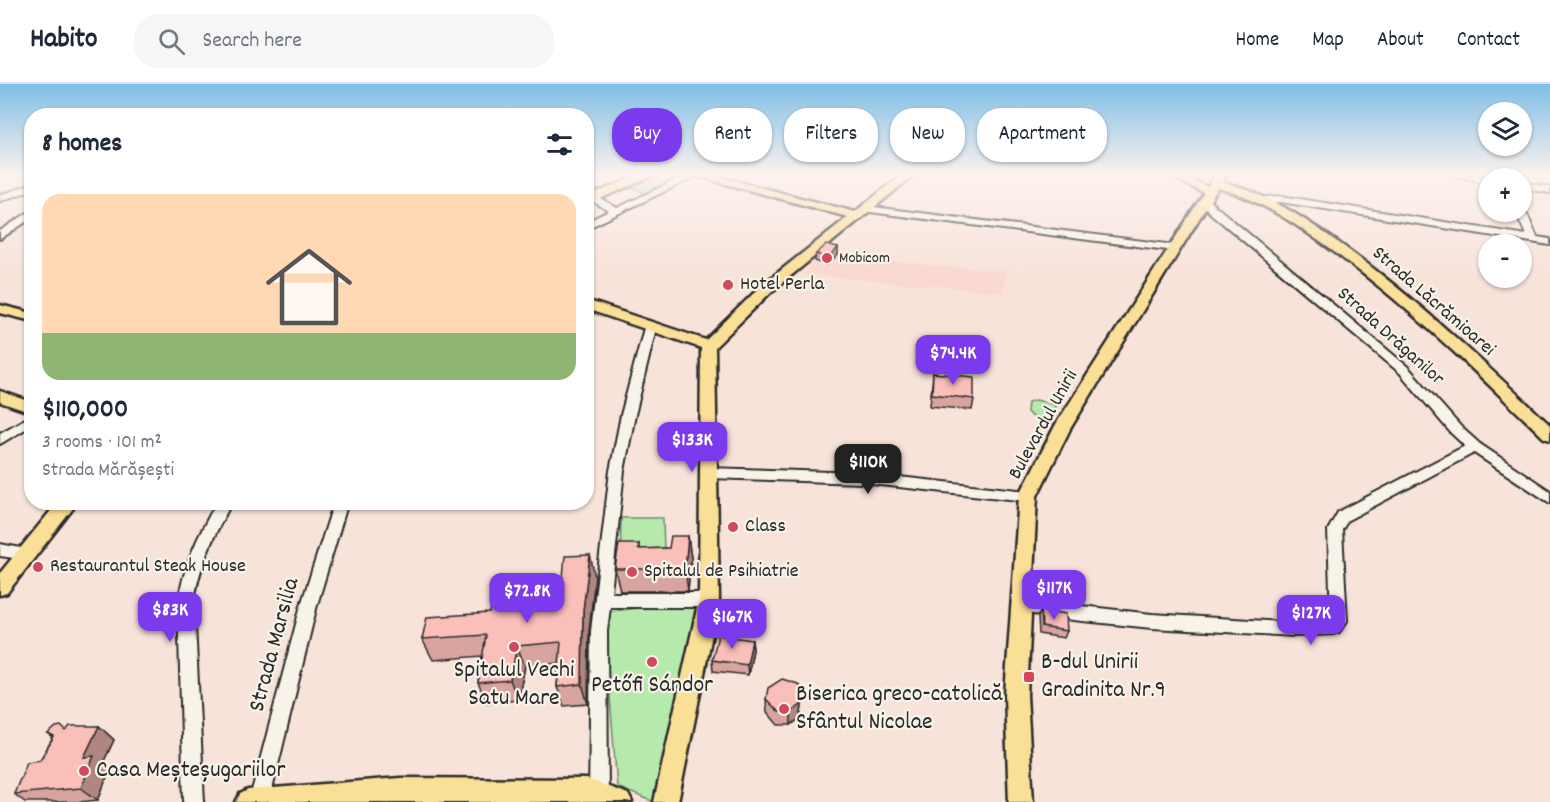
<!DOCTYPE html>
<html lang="en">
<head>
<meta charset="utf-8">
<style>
  body { margin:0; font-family:Dekko,sans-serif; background:#f6f6f7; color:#1f2937; height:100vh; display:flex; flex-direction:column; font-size:22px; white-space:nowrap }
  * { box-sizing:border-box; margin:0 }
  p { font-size:20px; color:#747a83 }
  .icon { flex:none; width:33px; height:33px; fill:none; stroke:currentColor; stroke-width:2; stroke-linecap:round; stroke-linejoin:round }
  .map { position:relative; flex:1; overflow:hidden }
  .side { position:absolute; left:24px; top:24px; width:570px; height:402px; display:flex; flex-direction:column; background:#fff; border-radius:24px; box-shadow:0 2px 4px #0004 }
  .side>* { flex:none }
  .top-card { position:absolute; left:612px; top:24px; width:570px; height:54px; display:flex; gap:12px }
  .tools { position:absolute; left:1478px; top:18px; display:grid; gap:12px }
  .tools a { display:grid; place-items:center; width:54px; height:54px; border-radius:50%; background:#fff; box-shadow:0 2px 4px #0004; font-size:30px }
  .price { position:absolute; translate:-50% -51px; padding:0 14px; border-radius:12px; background:#7c3aed; color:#fff; font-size:20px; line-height:39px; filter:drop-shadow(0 2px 3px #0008) }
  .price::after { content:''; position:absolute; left:50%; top:36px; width:18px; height:14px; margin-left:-9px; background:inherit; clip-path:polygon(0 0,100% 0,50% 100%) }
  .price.on { background:#222; color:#fff }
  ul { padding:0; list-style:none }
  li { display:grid; align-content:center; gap:12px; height:318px; padding:0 18px }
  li+li { border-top:2px solid #e0e1e3 }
  li span { display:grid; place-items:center; height:186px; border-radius:18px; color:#555 }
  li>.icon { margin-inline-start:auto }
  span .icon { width:108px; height:108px; fill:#fffc; stroke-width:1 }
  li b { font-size:26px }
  h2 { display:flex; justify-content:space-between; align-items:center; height:72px; padding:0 18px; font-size:26px }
  .chip { padding:0 21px; border-radius:24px; background:#fff; box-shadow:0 2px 4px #0004; font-size:21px; line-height:54px }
  .chip.on { background:#7c3aed; color:#fff }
  header { display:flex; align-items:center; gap:36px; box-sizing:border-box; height:84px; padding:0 30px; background:#fff; border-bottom:2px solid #e0e1e3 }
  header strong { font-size:28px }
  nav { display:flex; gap:33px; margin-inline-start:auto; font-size:21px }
  .search { width:420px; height:54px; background:#f6f6f7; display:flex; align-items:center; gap:15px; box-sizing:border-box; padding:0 21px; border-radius:24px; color:#747a83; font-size:22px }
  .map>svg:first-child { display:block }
  .built { fill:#f9d8d0 }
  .green { fill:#b5eaac; stroke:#708a6c; stroke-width:1.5 }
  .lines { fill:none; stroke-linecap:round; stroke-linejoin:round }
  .minor-casing { stroke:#2b2b2b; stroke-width:4 }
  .major-casing { stroke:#2b2b2b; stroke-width:5 }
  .minor { fill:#f7f3e8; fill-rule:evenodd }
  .major { fill:#fadf96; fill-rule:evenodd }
  .wall { fill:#d8a4a0; stroke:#2b2b2b; stroke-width:1.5 }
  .shaded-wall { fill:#b08682; stroke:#2b2b2b; stroke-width:1.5 }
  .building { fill:#fbbfba; stroke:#2b2b2b; stroke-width:1.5 }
  .poi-dot { fill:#d1495b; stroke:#f7f3e8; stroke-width:2 }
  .labels { text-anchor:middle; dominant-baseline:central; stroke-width:4.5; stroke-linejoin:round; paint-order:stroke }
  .far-poi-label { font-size:16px; fill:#2b2b2b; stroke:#f7f3e8; text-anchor:start }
  .poi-label { font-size:20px; fill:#2b2b2b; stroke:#f7f3e8; text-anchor:start }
  .street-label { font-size:20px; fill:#2b2b2b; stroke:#f7f3e8 }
  .near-street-label { font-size:24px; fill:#2b2b2b; stroke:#f7f3e8 }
  .near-poi-label { font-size:24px; fill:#2b2b2b; stroke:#f7f3e8; text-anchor:start }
</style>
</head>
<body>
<header>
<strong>Habito</strong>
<div class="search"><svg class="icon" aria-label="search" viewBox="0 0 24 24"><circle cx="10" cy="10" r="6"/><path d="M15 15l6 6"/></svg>Search here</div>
<nav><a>Home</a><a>Map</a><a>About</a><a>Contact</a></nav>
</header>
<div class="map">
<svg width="1550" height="718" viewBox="0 0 1550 718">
  <rect width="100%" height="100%" fill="#f8e3da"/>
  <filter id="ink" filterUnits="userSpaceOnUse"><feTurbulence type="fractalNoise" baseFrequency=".0167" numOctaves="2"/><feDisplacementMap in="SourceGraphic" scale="12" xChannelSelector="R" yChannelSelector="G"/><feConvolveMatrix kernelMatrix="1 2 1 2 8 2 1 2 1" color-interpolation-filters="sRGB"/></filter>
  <g filter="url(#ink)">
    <!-- built -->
    <path class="built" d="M826 168 847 173 1007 188 1002 208 801 190Z"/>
    <!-- green -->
    <g class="green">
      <path d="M652 91H686L647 111 636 104 623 106Z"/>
      <path d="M1036 316 1056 321 1046 337 1031 332 1027 328 1028 318Z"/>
      <path d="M621 434H663L664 469 624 482 620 507Z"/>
      <path d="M657 522 699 524 695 550 654 718 617 703 604 535 612 527Z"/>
    </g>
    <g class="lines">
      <!-- minor casing -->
      <g class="minor-casing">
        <g id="minor">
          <path d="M686 91H699L586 145V138L609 127 592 117V113H598L617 124Z"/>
          <path d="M1452 91H1476L1492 94H1488V99Z"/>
          <path d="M1501 91H1511L1512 94H1503Z"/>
          <path d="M1521 98 1550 103V109L1521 104Z"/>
          <path d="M32 100V106L0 117V111Z"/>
          <path d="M1281 112 1526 151 1516 128H1521V125L1526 128 1537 153 1550 155V161L1281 118 1266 119 1261 116 1266 113Z"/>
          <path d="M1206 114 1408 283 1461 343 1480 360 1550 407V419L1474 369 1348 436 1342 446 1347 537 1339 548 1333 550 1295 552 1152 544 1073 536 1014 527 1012 522 1014 517 1020 515 1152 530 1283 538 1329 536 1331 535 1328 446 1338 428 1465 362 1451 349 1400 289 1209 128 1201 117Z"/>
          <path d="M865 122 1175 161 1180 164 1175 167 862 127 860 125Z"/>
          <path d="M32 126V134L0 155V147Z"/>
          <path d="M650 240 656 244 635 331 624 387 611 509H709L715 511 717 516 715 521 709 523H610L607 547 608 717 589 718 591 547 610 387 621 331 644 244Z"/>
          <path d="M32 331V341L0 360V349Z"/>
          <path d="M710 384 862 389 1028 407 1033 408 1035 412 1033 416 1028 417 862 399 710 394 705 393 703 389 705 385Z"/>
          <path d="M217 418H232C214 451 198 482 194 520L204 718H184L178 520C183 483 198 451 217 418Z"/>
          <path d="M334 418H348L317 521 269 718H249L301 521Z"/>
          <path d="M0 460 32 466 35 470 32 474 27 476 0 472Z"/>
        </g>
      </g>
      <!-- major casing -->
      <g class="major-casing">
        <g id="major">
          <path d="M639 91H655L586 121V113Z"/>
          <path d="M693 91H713L855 128 901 91H914L771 208 715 263 719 516 678 718H654L699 516 701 264 586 225V216L706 256 761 202 848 133Z"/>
          <path d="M1168 91H1184L1208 103 1215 91H1227L1222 98C1269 110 1307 136 1346 164 1419 217 1484 279 1550 341V356L1544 354C1478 290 1412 225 1337 170 1300 143 1263 116 1218 104L1070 345 1037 412 1027 611 1033 718H1009L1005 611 1019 412 1056 340 1204 109Z"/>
          <path d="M0 221 32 229V237L0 229Z"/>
          <path d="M0 307 32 318V329L0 318Z"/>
          <path d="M58 418H78L7 509 0 511V489Z"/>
          <path d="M400 694 587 695 628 710 632 718H236L240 710 248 706Z"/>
        </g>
      </g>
      <!-- minor -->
      <use href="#minor" class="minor"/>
      <!-- major -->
      <use href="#major" class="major"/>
    </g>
    <!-- wall -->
    <g class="wall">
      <path d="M838 164V171L827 181 815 177 816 170Z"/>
      <path d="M933 289 974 315 972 326 930 322Z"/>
      <path d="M688 452 691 474 688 507H620L615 485 639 460V465L669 464Z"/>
      <path d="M595 492 589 547 588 620 564 622 557 603 559 579 525 582 518 616 487 619 478 599 482 572 433 576 422 555 490 529 528 505 554 503Z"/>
      <path d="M1041 526 1067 547 1064 554 1039 550 1038 533Z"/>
      <path d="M752 556 753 566 748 591 713 587 712 576Z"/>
      <path d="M766 615 802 623 800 634 791 641H778L767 628Z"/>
      <path d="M99 642 114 656 103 679 110 685 98 716 80 718H25L14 710 40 676 53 654 48 650Z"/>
    </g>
    <!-- shaded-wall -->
    <g class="shaded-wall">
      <path d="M838 164V171L827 181 828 174Z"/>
      <path d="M688 452 691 474 688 507 685 485Z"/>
      <path d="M590 471 595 492 589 547 588 620 582 600 583 526Z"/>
      <path d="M525 497 533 518 524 505Z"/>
      <path d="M752 556 753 566 748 591 747 581Z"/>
      <path d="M517 562 525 582 518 616 510 596Z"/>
      <path d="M803 609 802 623 800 634 791 641V628Z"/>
      <path d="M99 642 114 656 103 679 110 685 98 716 81 704 84 673Z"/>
    </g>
    <!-- building -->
    <g class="building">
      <path d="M826 161 838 164 828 174 816 170Z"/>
      <path d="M933 289 974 293V315L932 310Z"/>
      <path d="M671 452H688L685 485H615L619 460H639L638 465 669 464Z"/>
      <path d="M590 471 583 526 582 600 557 603 561 558 517 562 510 596 478 599 486 551 422 555 427 533 490 529 494 504 506 503 507 496 525 497 524 505 554 503 555 494 563 493 565 472Z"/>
      <path d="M1041 526 1066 530 1067 547 1042 543Z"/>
      <path d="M718 551 752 556 747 581 712 576Z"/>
      <path d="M782 595 798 600 803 609 801 621 791 628H779L766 615 768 604Z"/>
      <path d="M61 642 66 647 70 642H99L84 673 94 672 81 704 14 710 27 678 40 676 54 653 48 650 56 643Z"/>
    </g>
  </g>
  <!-- sky -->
  <linearGradient id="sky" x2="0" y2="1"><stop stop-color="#7fbee6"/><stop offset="0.47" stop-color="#fcf2ee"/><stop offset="1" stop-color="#fcf2ee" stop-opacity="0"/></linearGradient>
  <rect width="1550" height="192" fill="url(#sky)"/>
  <!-- markers -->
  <g class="poi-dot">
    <circle cx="827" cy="174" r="6"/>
    <circle cx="728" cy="201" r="6"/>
    <circle cx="733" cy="443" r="6"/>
    <circle cx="38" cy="483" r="6"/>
    <circle cx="632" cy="488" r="6"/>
    <circle cx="514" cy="563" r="6"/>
    <circle cx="652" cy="578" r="6"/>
    <rect x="1023" y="587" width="12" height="12" rx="3"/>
    <circle cx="784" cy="625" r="6"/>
    <circle cx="84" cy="687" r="6"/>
  </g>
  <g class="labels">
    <!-- far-poi labels -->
    <g class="far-poi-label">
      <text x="839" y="174">Mobicom</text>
    </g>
    <!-- poi labels -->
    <g class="poi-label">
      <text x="740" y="201">Hotel Perla</text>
      <text x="745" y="443">Class</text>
      <text x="50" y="483">Restaurantul Steak House</text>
      <text x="644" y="488">Spitalul de Psihiatrie</text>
    </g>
    <!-- street labels -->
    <g class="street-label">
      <text transform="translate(1433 218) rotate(41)">Strada Lăcrămioarei</text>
      <text transform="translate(1390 253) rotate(42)">Strada Drăganilor</text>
      <text transform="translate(1044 341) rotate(-61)">Bulevardul Unirii</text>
    </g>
    <!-- near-street labels -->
    <g class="near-street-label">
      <text transform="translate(275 561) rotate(-75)">Strada Marsilia</text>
    </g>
    <!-- near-poi labels -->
    <g class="near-poi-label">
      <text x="1041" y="579">B-dul Unirii<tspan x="1041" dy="28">Gradinita Nr.9</tspan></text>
      <text x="514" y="587" text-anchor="middle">Spitalul Vechi<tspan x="514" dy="28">Satu Mare</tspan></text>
      <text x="652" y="602" text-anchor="middle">Petőfi Sándor</text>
      <text x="796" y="611">Biserica greco-catolică<tspan x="796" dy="28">Sfântul Nicolae</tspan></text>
      <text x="96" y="687">Casa Meșteșugariilor</text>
    </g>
  </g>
</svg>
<div class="tools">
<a><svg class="icon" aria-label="layers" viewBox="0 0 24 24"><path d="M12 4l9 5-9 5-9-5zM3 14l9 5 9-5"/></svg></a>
<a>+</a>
<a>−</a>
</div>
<b class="price" style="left:953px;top:302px">$74.4K</b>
<b class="price" style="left:692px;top:389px">$133K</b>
<b class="price on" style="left:868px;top:411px">$110K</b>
<b class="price" style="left:1054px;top:537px">$117K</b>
<b class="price" style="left:527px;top:540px">$72.8K</b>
<b class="price" style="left:170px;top:559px">$83K</b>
<b class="price" style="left:1311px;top:562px">$127K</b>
<b class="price" style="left:732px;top:566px">$167K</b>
<div class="top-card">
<a class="chip on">Buy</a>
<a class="chip">Rent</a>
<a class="chip">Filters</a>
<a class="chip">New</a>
<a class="chip">Apartment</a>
</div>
<section class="side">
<h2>8 homes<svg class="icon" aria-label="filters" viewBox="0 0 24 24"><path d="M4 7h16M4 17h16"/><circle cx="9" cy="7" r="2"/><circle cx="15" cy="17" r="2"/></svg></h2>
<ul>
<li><span style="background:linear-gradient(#ffd9b3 75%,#8fb573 0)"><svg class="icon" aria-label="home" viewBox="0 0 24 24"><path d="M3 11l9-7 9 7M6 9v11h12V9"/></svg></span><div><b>$110,000</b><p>3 rooms · 101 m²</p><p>Strada Mărășești</p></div></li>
</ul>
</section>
</div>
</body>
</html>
